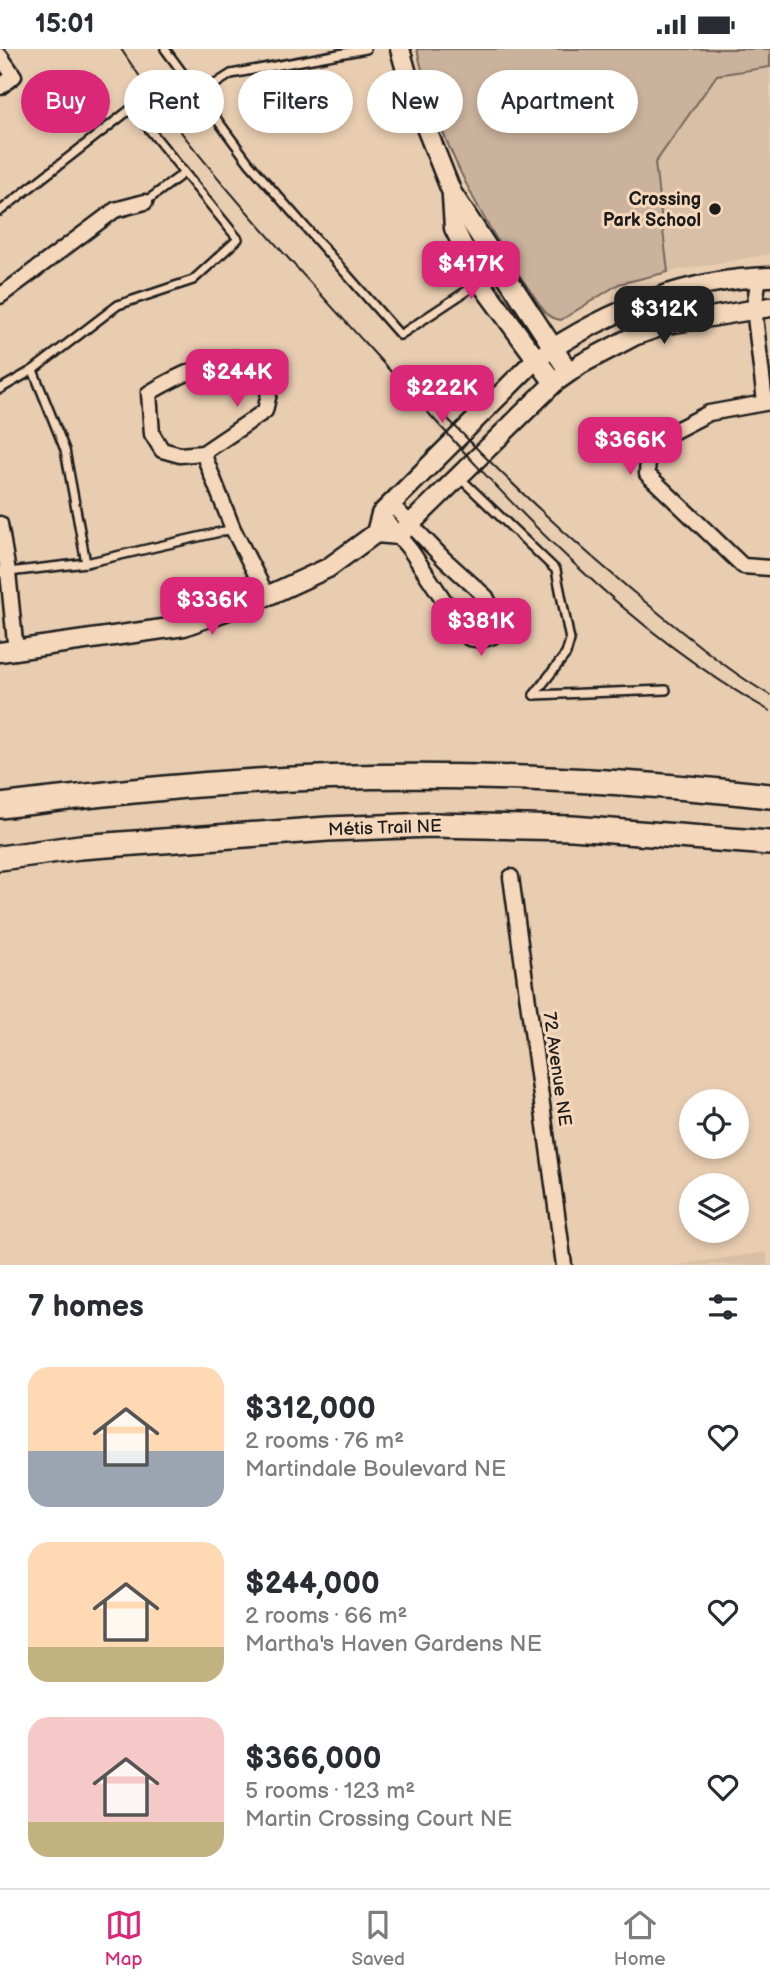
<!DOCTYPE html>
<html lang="en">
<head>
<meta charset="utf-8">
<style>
  body { margin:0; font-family:"Balsamiq Sans",sans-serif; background:#f2f2f3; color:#2b2b33; height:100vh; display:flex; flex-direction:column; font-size:26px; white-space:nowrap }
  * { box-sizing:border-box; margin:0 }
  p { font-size:23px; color:#7c7c81 }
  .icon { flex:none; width:38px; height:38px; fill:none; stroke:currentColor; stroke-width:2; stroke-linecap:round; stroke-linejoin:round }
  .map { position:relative; height:1216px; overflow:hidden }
  .sheet { display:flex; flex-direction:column; background:#fff; flex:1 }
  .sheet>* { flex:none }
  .hud { position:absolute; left:21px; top:21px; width:728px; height:63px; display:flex; gap:14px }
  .controls { position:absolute; left:679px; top:1040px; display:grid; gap:14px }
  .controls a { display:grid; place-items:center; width:70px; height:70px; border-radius:50%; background:#fff; box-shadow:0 4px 10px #0003; font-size:35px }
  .price { position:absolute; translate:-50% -60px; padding:0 16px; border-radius:14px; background:#db2777; color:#fff; font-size:23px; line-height:46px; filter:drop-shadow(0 2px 4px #0008) }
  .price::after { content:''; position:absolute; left:50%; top:42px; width:21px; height:16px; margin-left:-10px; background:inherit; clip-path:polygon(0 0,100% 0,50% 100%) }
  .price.active { background:#222; color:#fff }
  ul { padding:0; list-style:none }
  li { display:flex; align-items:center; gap:21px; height:175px; padding:0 28px }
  li span { display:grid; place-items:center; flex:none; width:196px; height:140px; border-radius:21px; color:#555 }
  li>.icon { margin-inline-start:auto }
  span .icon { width:84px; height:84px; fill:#fffc; stroke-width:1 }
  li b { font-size:30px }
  h2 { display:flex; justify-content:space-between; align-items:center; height:84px; padding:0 28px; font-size:30px }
  .pill { padding:0 24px; border-radius:32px; background:#fff; box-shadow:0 4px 10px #0003; font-size:24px; line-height:63px }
  .pill.active { background:#db2777; color:#fff }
  .status { display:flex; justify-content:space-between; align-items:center; height:49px; padding:0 35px; background:#fff; direction:ltr }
  .status svg { height:19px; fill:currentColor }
  .tab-bar { display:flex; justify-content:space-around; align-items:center; height:98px; border-top:2px solid #e1e1e2; background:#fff; font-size:19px; color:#7c7c81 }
  .tab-bar a { display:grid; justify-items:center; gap:4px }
  .tab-bar .active { color:#db2777 }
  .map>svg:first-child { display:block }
  .built { fill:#d8bfa5 }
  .green { fill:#cab29c; stroke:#73675c; stroke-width:2 }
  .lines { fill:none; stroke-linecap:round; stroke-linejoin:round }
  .service-casing { stroke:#1c1c1c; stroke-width:12 }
  .minor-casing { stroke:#1c1c1c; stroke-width:19 }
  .tertiary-casing { stroke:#1c1c1c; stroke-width:23 }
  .primary-casing { stroke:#1c1c1c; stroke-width:28 }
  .service { stroke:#f5d8bb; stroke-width:7 }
  .minor { stroke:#f5d8bb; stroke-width:14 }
  .tertiary { stroke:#f5d8bb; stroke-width:18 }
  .primary { stroke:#f5d8bb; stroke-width:23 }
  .tram { stroke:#1c1c1c; stroke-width:2 }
  .poi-dot { fill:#1c1c1c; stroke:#f5d8bb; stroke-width:2.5 }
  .labels { text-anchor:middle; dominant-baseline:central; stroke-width:6; stroke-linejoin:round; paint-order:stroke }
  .poi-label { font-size:18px; font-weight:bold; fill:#1c1c1c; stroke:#f5d8bb; text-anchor:end }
  .street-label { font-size:18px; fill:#1c1c1c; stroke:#f5d8bb }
</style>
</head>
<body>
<div class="status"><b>15:01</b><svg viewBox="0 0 49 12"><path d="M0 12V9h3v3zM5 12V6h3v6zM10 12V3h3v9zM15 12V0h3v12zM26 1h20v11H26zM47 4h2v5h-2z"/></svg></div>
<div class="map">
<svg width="770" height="1216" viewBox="0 0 770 1216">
  <rect width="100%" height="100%" fill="#e8cdb1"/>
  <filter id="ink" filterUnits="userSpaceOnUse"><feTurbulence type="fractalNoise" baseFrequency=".0143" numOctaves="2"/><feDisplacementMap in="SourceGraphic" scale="14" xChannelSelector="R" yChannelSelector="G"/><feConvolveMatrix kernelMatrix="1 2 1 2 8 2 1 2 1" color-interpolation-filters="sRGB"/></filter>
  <g filter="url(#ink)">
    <!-- built -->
    <g class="built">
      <path d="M770 18V205L668 223 655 114 718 26Z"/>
      <path d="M767 1203V1216H676Z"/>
    </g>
    <!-- green -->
    <path class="green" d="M417 0H770V18L717 26 655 114 668 223 619 235 561 271C558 270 554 270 551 268 543 264 537 250 531 243 482 174 435 84 417 0Z"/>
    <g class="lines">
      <!-- service casing -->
      <g class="service-casing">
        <g id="service">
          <path d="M165 0 249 114 400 286 480 233"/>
          <path d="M198 46 231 25 366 0"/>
          <path d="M145 153 184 124"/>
          <path d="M0 162 132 59 238 190 193 231 118 256 33 321 65 401 86 514"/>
          <path d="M0 340 33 321"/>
          <path d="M459 428 556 521 570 591 566 605 534 646"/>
          <path d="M0 524 86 514 233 480"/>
          <path d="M534 646 666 641"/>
        </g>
      </g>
      <!-- minor casing -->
      <g class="minor-casing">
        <g id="minor">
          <path d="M0 7 14 27 0 38"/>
          <path d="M759 228 754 259 765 353"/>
          <path d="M0 247 115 161 145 153"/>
          <path d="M237 309 251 315 270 340 265 362 203 404 180 406 162 401 152 385 149 344C177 327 205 314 237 309Z"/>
          <path d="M770 353 709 364 649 395 647 425 743 517 770 519"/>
          <path d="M203 404 233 480 267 547"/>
          <path d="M381 465 411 502 469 589 481 591 493 587 497 579 496 568 486 548 444 510 391 455"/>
          <path d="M0 475 8 523 16 603"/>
          <path d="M511 828 564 1216"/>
        </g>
      </g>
      <!-- tertiary casing -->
      <g class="tertiary-casing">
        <g id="tertiary">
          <path d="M400 0 413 46 452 144 569 323"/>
          <path d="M452 148 454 179 480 233 554 334"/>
          <path d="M376 484 381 465 535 311C605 263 685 230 770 228"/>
          <path d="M0 603 184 577 267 547 328 519 376 484 399 486 554 334 581 315 634 287 668 275 770 258"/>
        </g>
      </g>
      <!-- primary casing -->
      <g class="primary-casing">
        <g id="primary">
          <path d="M0 757C75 748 151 739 226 734 403 721 593 728 770 747"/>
          <path d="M0 809 80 798 328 780 431 776 572 779 770 794"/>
        </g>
      </g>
      <!-- service -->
      <use href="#service" class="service"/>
      <!-- minor -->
      <use href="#minor" class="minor"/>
      <!-- tertiary -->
      <use href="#tertiary" class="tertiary"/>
      <!-- primary -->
      <use href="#primary" class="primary"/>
      <!-- tram -->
      <g class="tram">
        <path d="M121 0C191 106 279 199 364 293 485 426 611 574 770 662"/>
        <path d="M445 367C515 440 588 507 666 570 700 597 733 625 770 646"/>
      </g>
    </g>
  </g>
  <!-- markers -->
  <circle class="poi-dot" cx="715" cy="160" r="7"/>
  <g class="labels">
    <!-- poi labels -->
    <g class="poi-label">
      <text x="701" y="150">Crossing<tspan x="701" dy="21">Park School</tspan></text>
    </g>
    <!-- street labels -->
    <g class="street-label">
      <text transform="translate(385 779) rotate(-2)">Métis Trail NE</text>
      <text transform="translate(557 1020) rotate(82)">72 Avenue NE</text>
    </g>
  </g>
</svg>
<div class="controls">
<a><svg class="icon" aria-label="locate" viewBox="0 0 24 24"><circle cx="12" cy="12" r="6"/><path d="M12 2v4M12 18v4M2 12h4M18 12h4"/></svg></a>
<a><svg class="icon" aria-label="layers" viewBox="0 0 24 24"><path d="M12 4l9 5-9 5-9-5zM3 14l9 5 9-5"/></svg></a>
</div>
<b class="price" style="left:471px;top:252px">$417K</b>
<b class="price active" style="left:664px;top:297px">$312K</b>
<b class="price" style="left:237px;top:360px">$244K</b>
<b class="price" style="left:442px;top:376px">$222K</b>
<b class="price" style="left:630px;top:428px">$366K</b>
<b class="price" style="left:212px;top:588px">$336K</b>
<b class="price" style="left:481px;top:609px">$381K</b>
<div class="hud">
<a class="pill active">Buy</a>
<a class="pill">Rent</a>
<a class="pill">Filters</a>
<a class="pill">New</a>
<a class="pill">Apartment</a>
</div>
</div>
<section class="sheet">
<h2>7 homes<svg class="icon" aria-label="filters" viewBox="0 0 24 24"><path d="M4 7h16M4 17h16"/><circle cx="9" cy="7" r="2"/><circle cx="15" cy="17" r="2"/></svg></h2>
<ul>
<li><span style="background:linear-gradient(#ffd9b3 60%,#9aa5b1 0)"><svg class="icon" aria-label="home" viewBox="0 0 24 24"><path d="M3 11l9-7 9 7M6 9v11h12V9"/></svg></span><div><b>$312,000</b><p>2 rooms · 76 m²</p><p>Martindale Boulevard NE</p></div><svg class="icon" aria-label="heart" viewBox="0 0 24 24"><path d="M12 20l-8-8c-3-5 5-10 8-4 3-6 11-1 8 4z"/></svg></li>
<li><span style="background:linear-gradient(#ffd9b3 75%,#c2b280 0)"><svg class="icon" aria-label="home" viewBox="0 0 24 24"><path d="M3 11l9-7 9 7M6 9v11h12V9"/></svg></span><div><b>$244,000</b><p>2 rooms · 66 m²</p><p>Martha's Haven Gardens NE</p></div><svg class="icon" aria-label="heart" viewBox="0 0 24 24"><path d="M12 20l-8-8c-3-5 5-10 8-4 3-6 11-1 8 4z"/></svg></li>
<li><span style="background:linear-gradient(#f6c9c9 75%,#c2b280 0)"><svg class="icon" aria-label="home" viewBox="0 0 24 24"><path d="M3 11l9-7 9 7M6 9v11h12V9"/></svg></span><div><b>$366,000</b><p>5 rooms · 123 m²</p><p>Martin Crossing Court NE</p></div><svg class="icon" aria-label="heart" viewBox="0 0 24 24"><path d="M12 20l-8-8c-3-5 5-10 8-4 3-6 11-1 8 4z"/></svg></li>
</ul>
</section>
<nav class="tab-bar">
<a class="active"><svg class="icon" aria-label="map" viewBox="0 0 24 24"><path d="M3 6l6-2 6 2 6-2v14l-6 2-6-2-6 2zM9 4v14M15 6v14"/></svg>Map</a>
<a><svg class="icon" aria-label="saved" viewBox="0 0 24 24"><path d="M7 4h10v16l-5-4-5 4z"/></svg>Saved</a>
<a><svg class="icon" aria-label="home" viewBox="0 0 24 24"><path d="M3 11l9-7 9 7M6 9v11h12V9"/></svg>Home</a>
</nav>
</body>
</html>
